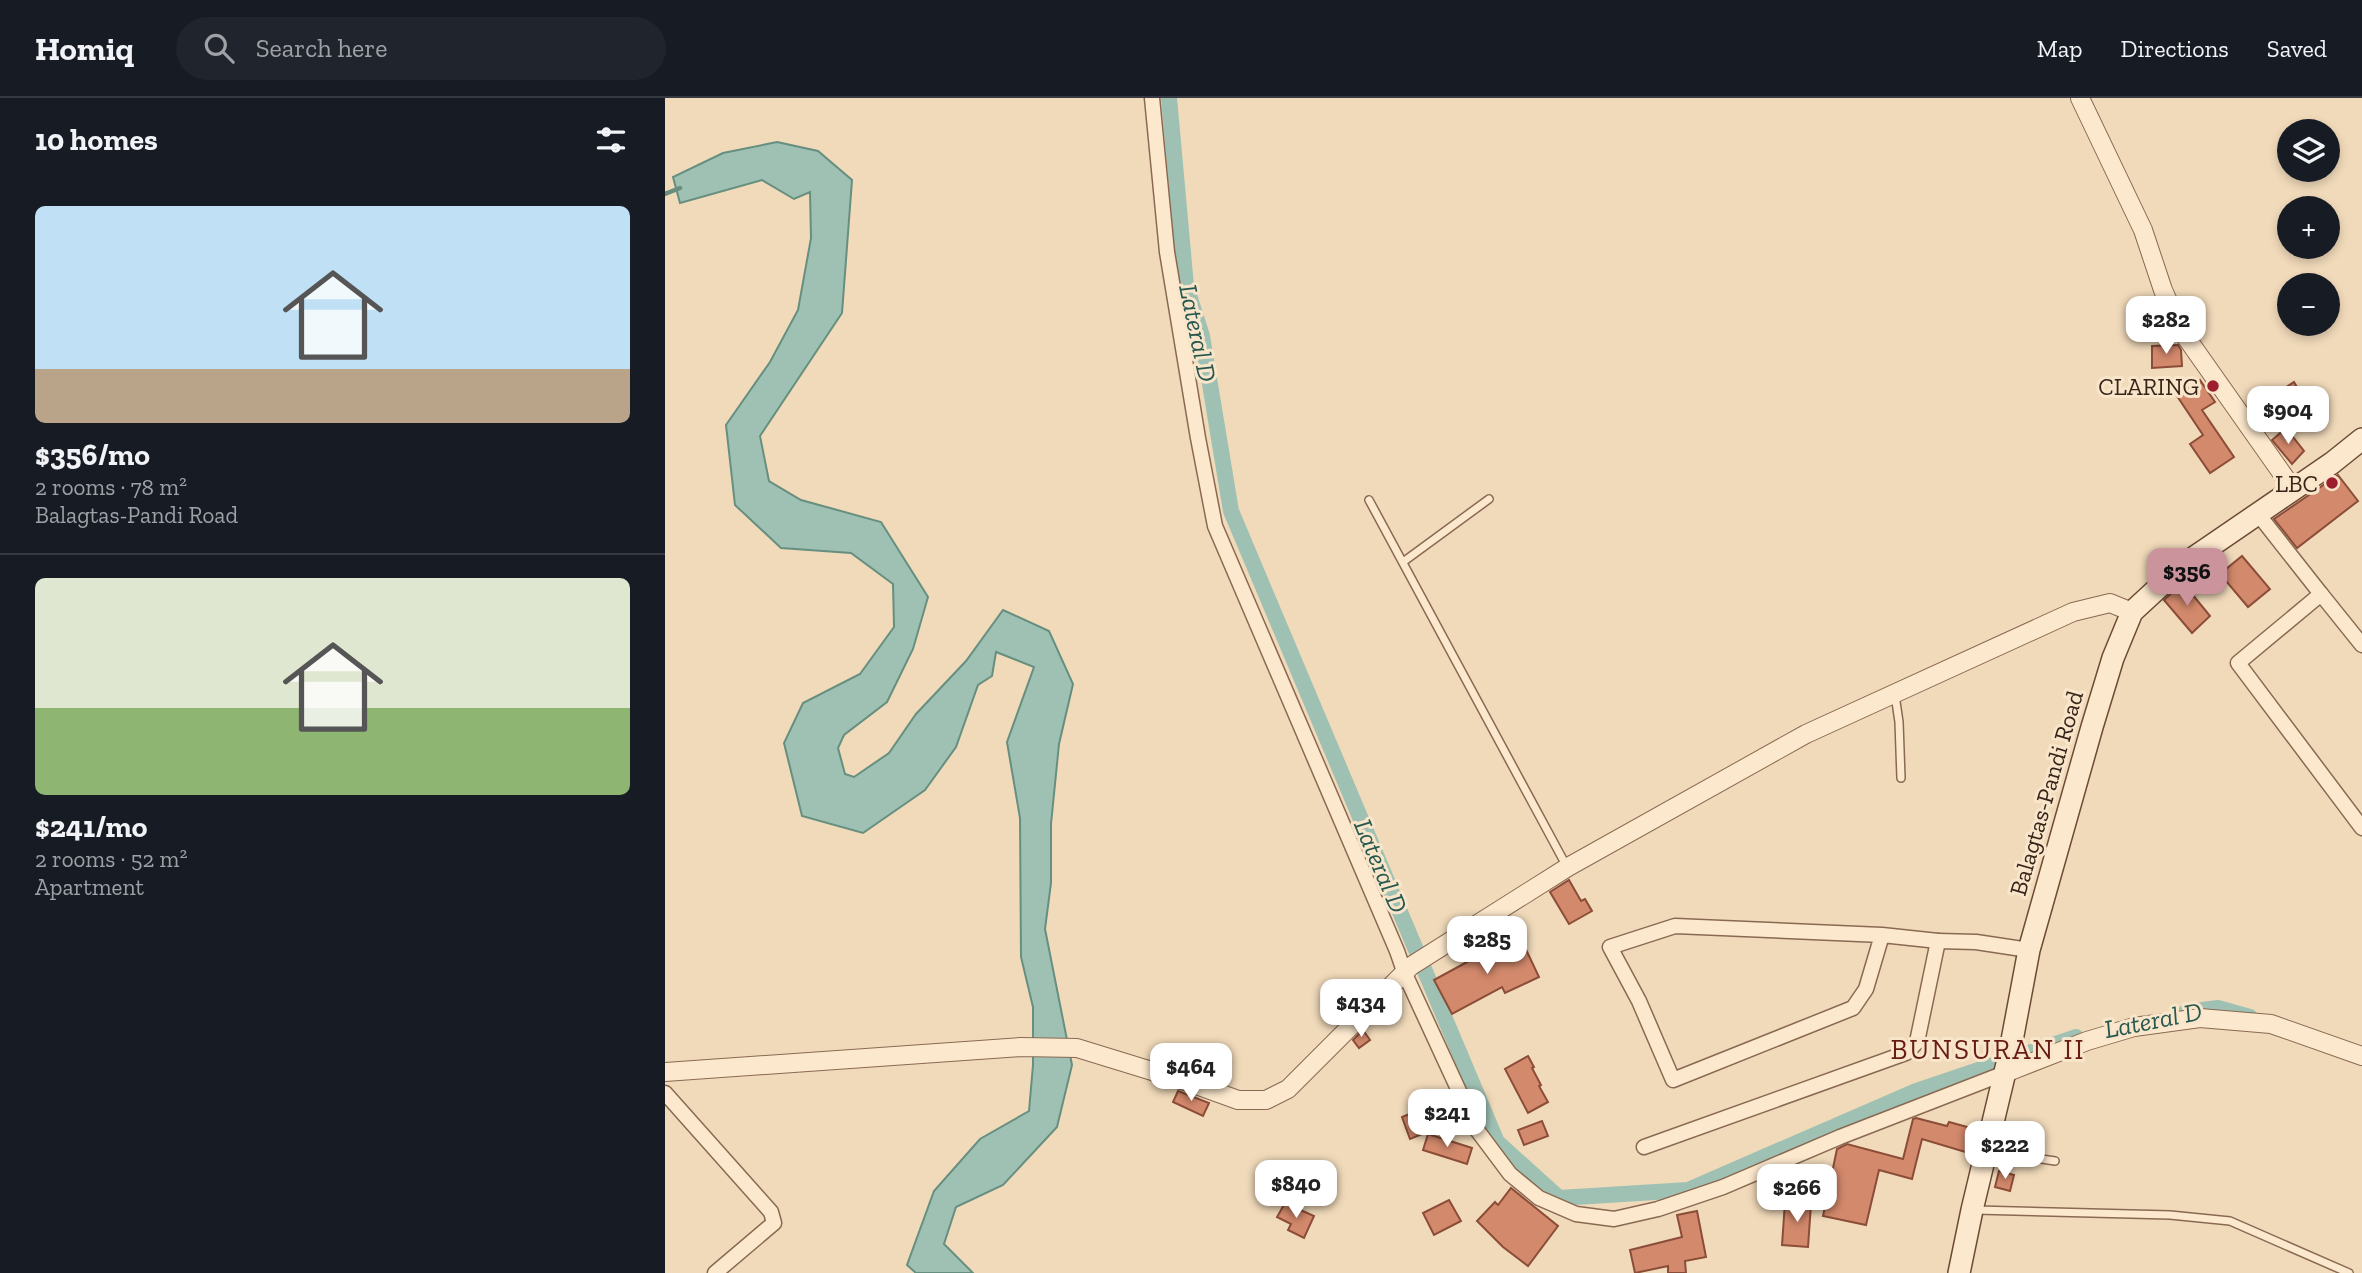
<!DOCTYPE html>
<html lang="en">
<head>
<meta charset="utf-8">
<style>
  body { margin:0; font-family:"Zilla Slab",serif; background:#20242c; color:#f1f3f6; height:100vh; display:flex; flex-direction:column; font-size:26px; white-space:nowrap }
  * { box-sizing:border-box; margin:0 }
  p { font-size:23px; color:#9ea1a6 }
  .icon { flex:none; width:38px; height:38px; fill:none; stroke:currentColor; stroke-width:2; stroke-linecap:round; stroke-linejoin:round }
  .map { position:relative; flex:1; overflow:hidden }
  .sheet { display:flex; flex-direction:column; background:#171b24; width:665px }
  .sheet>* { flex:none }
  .buttons { position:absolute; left:1612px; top:21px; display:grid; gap:14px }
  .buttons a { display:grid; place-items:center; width:63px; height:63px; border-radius:50%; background:#171b24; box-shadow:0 4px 10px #0003; font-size:35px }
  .price { position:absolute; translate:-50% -60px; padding:0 16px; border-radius:14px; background:#fff; color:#222; font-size:23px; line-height:46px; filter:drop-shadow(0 2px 4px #0008) }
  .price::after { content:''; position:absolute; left:50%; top:42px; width:21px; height:16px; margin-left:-10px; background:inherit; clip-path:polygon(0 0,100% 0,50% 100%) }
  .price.on { background:#cb939c; color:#111 }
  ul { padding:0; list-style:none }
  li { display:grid; align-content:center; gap:14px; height:371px; padding:0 35px }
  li+li { border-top:2px solid #363941 }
  li span { display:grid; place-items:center; height:217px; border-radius:10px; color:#555 }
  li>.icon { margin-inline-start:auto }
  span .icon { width:126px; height:126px; fill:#fffc; stroke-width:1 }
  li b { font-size:30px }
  h2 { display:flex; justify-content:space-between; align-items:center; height:84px; padding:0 35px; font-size:30px }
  header { display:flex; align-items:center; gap:42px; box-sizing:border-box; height:98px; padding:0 35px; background:#171b24; border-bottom:2px solid #363941 }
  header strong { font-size:33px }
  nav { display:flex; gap:38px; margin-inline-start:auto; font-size:24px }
  .search { width:490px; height:63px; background:#20242c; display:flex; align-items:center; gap:18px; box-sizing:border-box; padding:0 24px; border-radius:38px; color:#9ea1a6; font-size:26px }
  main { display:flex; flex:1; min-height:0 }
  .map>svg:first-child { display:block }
  .water { fill:#9fc1b3; stroke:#668f80; stroke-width:2 }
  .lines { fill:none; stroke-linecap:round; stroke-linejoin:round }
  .stream { stroke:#668f80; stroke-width:4.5 }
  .canal { stroke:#9fc1b3; stroke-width:16 }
  .building { fill:#d3896c; stroke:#8b4d37; stroke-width:2 }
  .service-casing { stroke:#896953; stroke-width:10 }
  .minor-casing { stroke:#896953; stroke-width:17 }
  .tertiary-casing { stroke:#896953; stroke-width:20 }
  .secondary-casing { stroke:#6b4a36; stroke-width:24 }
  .service { stroke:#fce8cd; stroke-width:7 }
  .minor { stroke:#fce8cd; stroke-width:14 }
  .tertiary { stroke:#fce8cd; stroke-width:18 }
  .secondary { stroke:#fce8cd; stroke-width:21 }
  .poi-dot { fill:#9d1e2f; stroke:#f8e5ca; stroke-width:2.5 }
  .labels { text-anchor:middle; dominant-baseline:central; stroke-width:6; stroke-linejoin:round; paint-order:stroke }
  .poi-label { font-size:24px; fill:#372419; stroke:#f8e5ca; text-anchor:end }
  .street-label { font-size:24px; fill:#372419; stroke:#f8e5ca }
  .water-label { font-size:26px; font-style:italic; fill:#27584f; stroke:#f8e5ca }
  .quarter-label { font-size:28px; letter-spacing:2px; fill:#671c15; stroke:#f8e5ca }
</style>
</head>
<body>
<header>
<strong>Homiq</strong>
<div class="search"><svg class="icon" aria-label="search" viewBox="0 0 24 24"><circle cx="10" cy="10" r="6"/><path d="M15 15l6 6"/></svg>Search here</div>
<nav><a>Map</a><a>Directions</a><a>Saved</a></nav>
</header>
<main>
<section class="sheet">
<h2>10 homes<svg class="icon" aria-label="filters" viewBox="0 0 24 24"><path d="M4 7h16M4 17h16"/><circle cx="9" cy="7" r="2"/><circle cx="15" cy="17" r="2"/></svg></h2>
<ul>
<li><span style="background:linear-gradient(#bfe0f5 75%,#b9a48a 0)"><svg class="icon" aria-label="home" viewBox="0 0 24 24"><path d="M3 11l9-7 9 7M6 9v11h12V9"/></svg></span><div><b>$356/mo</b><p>2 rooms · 78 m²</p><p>Balagtas-Pandi Road</p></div></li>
<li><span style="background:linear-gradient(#dfe7d0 60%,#8fb573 0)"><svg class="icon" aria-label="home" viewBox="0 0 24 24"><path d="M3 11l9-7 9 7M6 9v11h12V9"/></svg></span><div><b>$241/mo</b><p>2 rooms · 52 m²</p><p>Apartment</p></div></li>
</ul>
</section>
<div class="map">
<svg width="1697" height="1175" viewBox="0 0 1697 1175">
  <rect width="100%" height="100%" fill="#f1daba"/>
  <!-- water -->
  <path class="water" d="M112 44 153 53 187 82 177 215 95 338 104 383 136 402 216 424 263 499 248 551 222 604 179 637 173 650 180 676 189 679 224 655 251 616 301 563 338 512 384 533 408 586 394 646 386 726V785L380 831 407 967 392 1029 338 1087 291 1109 279 1146 308 1175H251L242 1167 269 1093 315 1041 364 1013 368 967V909L356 859 355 720 342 644 369 569 331 554 327 578 313 587 291 649 260 692 198 735 137 718 119 645 138 605 195 576 229 529 228 486 186 455 116 450 70 407 61 327 105 264 133 212 146 140 145 94 129 101 97 82 15 105 8 79 58 55Z"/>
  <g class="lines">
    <!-- stream -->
    <path class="stream" d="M0 96 15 90"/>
    <!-- canal -->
    <g class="canal">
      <path d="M504 0 521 188 537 238 566 413 832 1044 894 1100 1023 1092 1251 993 1411 939"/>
      <path d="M1521 914 1553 910 1585 919"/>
    </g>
  </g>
  <!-- building -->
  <g class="building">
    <path d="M1513 247 1516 252 1517 268 1487 270V248Z"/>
    <path d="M1535 282 1550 304 1537 312 1569 359 1545 375 1525 346 1538 337 1512 298Z"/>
    <path d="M1629 284 1644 310 1622 324 1604 300Z"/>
    <path d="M1621 330 1639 353 1627 366 1607 342Z"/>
    <path d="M1673 377 1693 403 1632 450 1609 421Z"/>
    <path d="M1577 458 1605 491 1583 509 1555 476Z"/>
    <path d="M1518 485 1545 518 1527 535 1499 502Z"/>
    <path d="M904 782 916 803 920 801 927 813 904 826 885 794Z"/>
    <path d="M856 841 874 879 840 895 837 889 787 916 769 882 802 864Z"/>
    <path d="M698 932 705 942 694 950 688 942Z"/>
    <path d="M863 958 869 969 867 970 876 987 874 988 883 1004 863 1015 840 971Z"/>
    <path d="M513 993 544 1005 538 1018 508 1004Z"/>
    <path d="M783 1000 792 1022 745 1041 737 1019Z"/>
    <path d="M1251 1020 1282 1028 1284 1024 1313 1032 1307 1056 1257 1041 1247 1081 1214 1072 1201 1127 1158 1118 1172 1051 1182 1046 1238 1061 1248 1021Z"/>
    <path d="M877 1023 883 1038 859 1047 853 1032Z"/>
    <path d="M763 1036 807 1050 802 1066 758 1052Z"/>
    <path d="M1334 1073 1349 1077 1345 1093 1330 1089Z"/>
    <path d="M846 1090 893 1128 863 1168 838 1149 812 1123 830 1104 833 1107Z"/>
    <path d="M784 1102 796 1123 769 1137 758 1115Z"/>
    <path d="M1120 1104 1146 1106 1143 1149 1117 1147Z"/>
    <path d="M620 1105 649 1118 639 1140 623 1132 626 1126 612 1119Z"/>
    <path d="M1032 1113 1041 1159 1020 1163 1021 1175H1003V1168L970 1175 965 1152 1017 1139 1012 1117Z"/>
  </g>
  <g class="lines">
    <!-- service casing -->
    <g class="service-casing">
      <g id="service">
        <path d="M704 402 902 769"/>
        <path d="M738 464 824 401"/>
        <path d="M1230 597 1234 624 1236 680"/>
        <path d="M1325 1053 1390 1063"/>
        <path d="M1311 1112 1505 1117 1565 1123 1684 1175"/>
      </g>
    </g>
    <!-- minor casing -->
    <g class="minor-casing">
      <g id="minor">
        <path d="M487 0 502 154 533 340 550 428 732 853 740 876 812 1032 845 1076 874 1100 911 1116 949 1121 993 1111 1058 1089 1175 1039 1340 975"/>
        <path d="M1593 416 1656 496"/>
        <path d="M1697 547 1656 496 1573 565 1697 730"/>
        <path d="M1273 843 1311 844 1364 852"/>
        <path d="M0 995 106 1114 109 1125 50 1175"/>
        <path d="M979 1049 1241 955 1252 944 1273 843 1217 837 1010 828 945 849 974 903 1008 982 1188 910 1201 891 1217 837"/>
      </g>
    </g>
    <!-- tertiary casing -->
    <g class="tertiary-casing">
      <g id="tertiary">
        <path d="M1415 0 1478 132 1498 192 1516 232 1628 391"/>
        <path d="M0 974 356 949 412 950 526 985 573 1002H601L623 991 746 868 903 769 1141 636 1408 514 1445 505 1467 514"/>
        <path d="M1340 975 1422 943 1469 929 1535 920 1606 926 1697 958"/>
      </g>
    </g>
    <!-- secondary casing -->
    <g class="secondary-casing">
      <path id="secondary" d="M1294 1175 1307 1112 1345 953 1364 852 1427 629 1448 560 1467 514 1518 467 1667 365 1697 341"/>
    </g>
    <!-- service -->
    <use href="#service" class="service"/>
    <!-- minor -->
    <use href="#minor" class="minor"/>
    <!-- tertiary -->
    <use href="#tertiary" class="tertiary"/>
    <!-- secondary -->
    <use href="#secondary" class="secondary"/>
  </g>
  <!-- markers -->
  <g class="poi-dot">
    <circle cx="1548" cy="288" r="7"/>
    <circle cx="1667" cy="385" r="7"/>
  </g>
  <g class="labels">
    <!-- poi labels -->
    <g class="poi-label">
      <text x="1534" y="288">CLARING</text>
      <text x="1653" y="385">LBC</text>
    </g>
    <!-- street labels -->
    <g class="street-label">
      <text transform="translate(1381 695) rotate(-74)">Balagtas-Pandi Road</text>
    </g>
    <!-- water labels -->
    <g class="water-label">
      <text transform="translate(533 235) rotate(78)">Lateral D</text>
      <text transform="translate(716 768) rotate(67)">Lateral D</text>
      <text transform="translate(1488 922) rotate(-11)">Lateral D</text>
    </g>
    <!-- quarter labels -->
    <g class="quarter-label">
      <text x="1323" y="951">BUNSURAN II</text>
    </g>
  </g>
</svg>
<div class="buttons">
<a><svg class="icon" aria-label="layers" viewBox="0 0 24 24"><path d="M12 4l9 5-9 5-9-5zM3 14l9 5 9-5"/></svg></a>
<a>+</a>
<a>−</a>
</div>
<b class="price" style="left:1501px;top:258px">$282</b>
<b class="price" style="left:1623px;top:348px">$904</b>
<b class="price on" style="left:1522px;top:510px">$356</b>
<b class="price" style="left:822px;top:878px">$285</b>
<b class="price" style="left:696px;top:941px">$434</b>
<b class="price" style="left:526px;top:1005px">$464</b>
<b class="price" style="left:782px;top:1051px">$241</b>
<b class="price" style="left:1340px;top:1083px">$222</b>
<b class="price" style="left:631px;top:1122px">$840</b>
<b class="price" style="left:1132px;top:1126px">$266</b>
</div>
</main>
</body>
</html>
